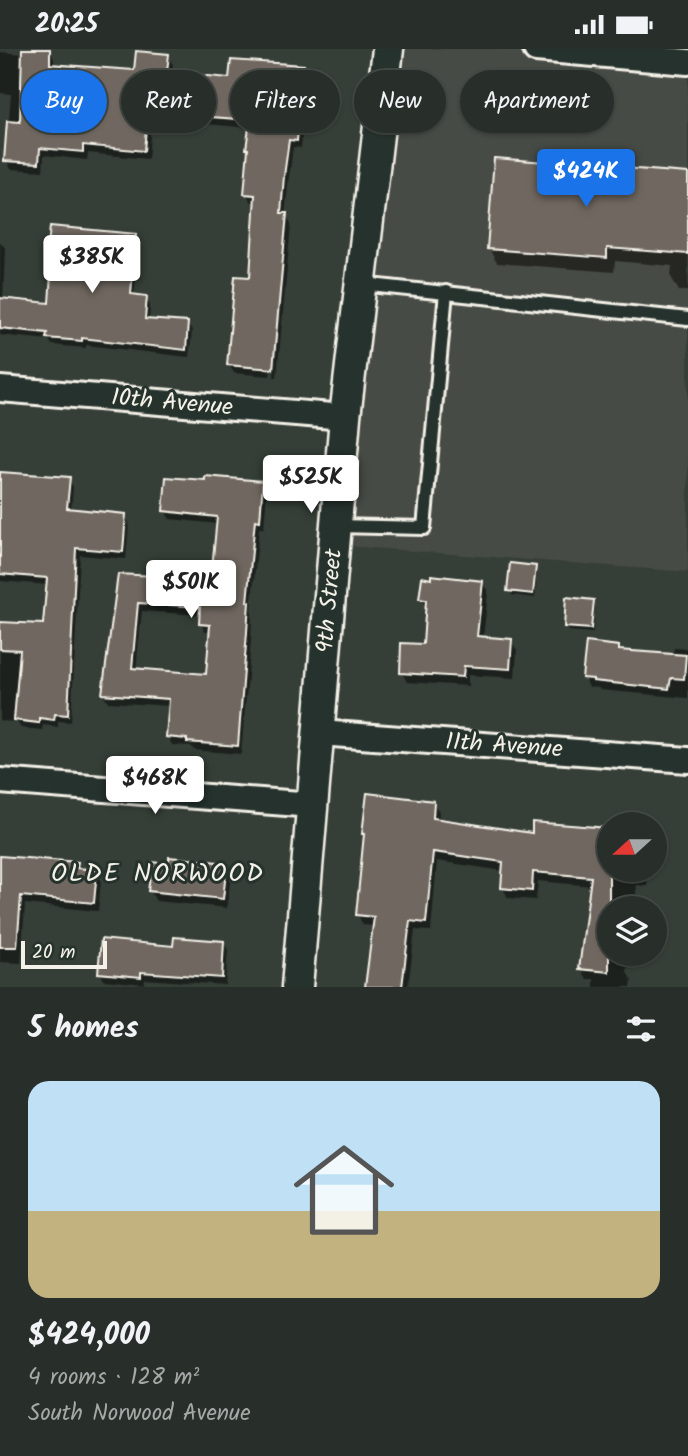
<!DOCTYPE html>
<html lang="en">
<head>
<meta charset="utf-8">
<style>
  body { margin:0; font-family:Kalam,sans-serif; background:#303631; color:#f1f3f6; height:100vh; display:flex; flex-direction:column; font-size:26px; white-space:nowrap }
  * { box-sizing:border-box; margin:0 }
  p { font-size:23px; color:#a5a8a8 }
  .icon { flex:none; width:38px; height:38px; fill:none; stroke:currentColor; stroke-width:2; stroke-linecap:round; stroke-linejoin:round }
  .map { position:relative; height:938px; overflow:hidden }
  .drawer { display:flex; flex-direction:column; background:#282e29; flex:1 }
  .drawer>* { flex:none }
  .banner { position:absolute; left:21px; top:21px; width:648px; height:63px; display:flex; gap:14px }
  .needle { width:46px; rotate:249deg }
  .buttons { position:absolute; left:597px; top:763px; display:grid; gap:14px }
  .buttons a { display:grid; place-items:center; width:70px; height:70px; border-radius:50%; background:#282e29; box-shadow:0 2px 5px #0004,0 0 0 2px #444a46; font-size:35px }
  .scale { position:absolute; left:21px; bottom:18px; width:86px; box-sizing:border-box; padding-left:7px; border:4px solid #f4f1e8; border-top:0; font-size:19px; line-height:24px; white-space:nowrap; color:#f4f1e8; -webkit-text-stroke:5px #26332d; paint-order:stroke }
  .price { position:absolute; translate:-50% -60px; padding:0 16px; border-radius:7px; background:#fff; color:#222; font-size:23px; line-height:46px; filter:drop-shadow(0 2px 4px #0008) }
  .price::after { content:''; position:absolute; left:50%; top:42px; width:21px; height:16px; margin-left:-10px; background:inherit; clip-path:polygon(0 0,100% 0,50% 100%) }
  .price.active { background:#1a73e8; color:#fff }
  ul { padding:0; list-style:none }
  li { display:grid; align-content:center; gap:14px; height:371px; padding:0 28px }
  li+li { border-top:2px solid #444a46 }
  li span { display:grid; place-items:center; height:217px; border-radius:21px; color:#555 }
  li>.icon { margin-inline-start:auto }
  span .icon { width:126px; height:126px; fill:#fffc; stroke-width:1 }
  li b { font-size:30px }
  h2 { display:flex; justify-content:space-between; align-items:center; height:84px; padding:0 28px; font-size:30px }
  .chip { padding:0 24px; border-radius:32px; background:#282e29; box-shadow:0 2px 5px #0004,0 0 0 2px #444a46; font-size:24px; line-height:63px }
  .chip.active { background:#1a73e8; color:#fff }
  .status { display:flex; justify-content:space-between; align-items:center; height:49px; padding:0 35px; background:#282e29; direction:ltr }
  .status svg { height:19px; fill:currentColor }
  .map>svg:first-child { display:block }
  .built { fill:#474b44 }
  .shadow { fill:#0007; fill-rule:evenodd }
  .building { fill:#706861; stroke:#f4f1e8; stroke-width:2; fill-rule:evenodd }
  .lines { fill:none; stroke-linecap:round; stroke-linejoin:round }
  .service-casing { stroke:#f4f1e8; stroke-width:18 }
  .minor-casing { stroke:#f4f1e8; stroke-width:30 }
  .tertiary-casing { stroke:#f4f1e8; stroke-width:35 }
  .service { stroke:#26332d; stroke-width:12 }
  .minor { stroke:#26332d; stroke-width:24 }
  .tertiary { stroke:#26332d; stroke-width:30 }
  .labels { text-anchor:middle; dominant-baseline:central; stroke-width:6; stroke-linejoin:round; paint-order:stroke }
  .street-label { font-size:24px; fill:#f4f1e8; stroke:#26332d }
  .neighbourhood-label { font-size:26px; letter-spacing:2px; fill:#f4f1e8; stroke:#26332d }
</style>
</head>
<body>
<div class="status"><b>20:25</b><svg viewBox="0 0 49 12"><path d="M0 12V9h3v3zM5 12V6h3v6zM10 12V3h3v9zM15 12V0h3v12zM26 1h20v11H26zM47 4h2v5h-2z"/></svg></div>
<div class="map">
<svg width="688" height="938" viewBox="0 0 688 938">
  <rect width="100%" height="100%" fill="#353e37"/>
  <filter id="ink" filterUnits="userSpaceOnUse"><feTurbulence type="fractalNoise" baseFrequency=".0143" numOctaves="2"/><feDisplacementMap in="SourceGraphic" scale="14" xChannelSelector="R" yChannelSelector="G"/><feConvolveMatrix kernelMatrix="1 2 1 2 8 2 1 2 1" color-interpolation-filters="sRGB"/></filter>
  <g filter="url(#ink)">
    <!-- built -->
    <path class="built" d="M388 0H536L688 13V523L334 496Z"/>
    <!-- shadow -->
    <g class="shadow">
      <path d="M49 1 54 10V17L136 23 168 7 173 16 172 25 231 31 303 18 308 26 301 99 293 98 288 136 270 327 234 324 229 316 251 230 256 153H251L246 144 251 79 205 75 200 67 201 57 153 53 148 110 88 104 87 111 44 106 43 122 11 120 6 111 11 45 0 44V3L24 5Z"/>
      <path d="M688 125V242H679L671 228 672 217 615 212 614 223 497 214 489 200Z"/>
      <path d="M288 169 291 175 277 328H274Z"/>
      <path d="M135 186 139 194 134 248 146 249 150 256 149 272 187 274 192 282 189 308 86 296V299L52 296 49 291 0 286V192L5 199 3 251 51 256 53 218 49 210Z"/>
      <path d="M0 424 69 430 73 438 71 462 125 466 129 474 126 510 80 506 71 673 58 672V678L43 676 42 681 21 679 17 673 0 672V575L45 577 48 536 0 532Z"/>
      <path d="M262 434 267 442 264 479H259L251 561 252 563 251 592 241 705 194 701 191 697 172 696 168 687 170 657 108 653 103 645 120 527 213 532 218 475 170 470 165 462ZM142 562 201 566V575L205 583H211L208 626 136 621Z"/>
      <path d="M535 519 537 523 535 549 512 546 509 542Z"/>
      <path d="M482 533 488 543 483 589 511 592 517 601 515 629 468 626V637L407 633 402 624 425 597 427 560 421 550Z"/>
      <path d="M593 552 595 557 593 584 568 582 566 577Z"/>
      <path d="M618 599 620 603 673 607 674 599 688 600V649L600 641 599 639 589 638 584 629Z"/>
      <path d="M433 753 439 763 438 772 533 786 609 785V821H649L647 837 637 836 634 859H609V905H629L627 923 632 932 631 938H594V930H587L581 920 592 837 538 832 536 851 508 849 503 839 504 822 437 812 431 882 415 881 408 938H367L374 877 363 876 358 866 365 788 364 785Z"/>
      <path d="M0 809 77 815 81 821 96 823 101 831 98 862 25 855 21 914 0 913Z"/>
      <path d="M226 815 231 825 227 859 156 852 150 842 171 817Z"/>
      <path d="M223 893 228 901 225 936 145 930 144 935 104 931 100 924 175 899Z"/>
    </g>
    <!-- building -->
    <g class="building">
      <path d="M22 0H50V15L134 21 136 2 169 5 167 23 229 29 231 11 304 16 297 92 289 91 284 127 281 164H287L273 320 227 316 235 227 250 228 255 146 244 145 248 100H246L250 71 198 67 199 50 149 45 144 102 83 96V103L40 99 39 114 4 112 7 72 20 73Z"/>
      <path d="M494 109 688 124V205L607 199V209L487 200Z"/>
      <path d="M50 177 136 185 131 245 147 247 145 270 188 273 186 301 82 289V292L46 289 47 284 0 279V249L49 254 52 210H47Z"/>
      <path d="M0 423 70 428 67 459 126 465 123 503 76 499 68 666 55 665 54 671 39 669V674L14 671 20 601 0 600V573L43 575 47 529 0 525Z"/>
      <path d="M205 427 263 432 260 472 255 471 247 553H249L247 583 238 697 187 693V690L166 688 169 650 102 645 118 525 211 530 217 468 163 462 166 428 205 431ZM138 554 200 558 199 575 210 576 206 625 132 619Z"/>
      <path d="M510 514 536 517 533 545 507 542Z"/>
      <path d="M431 526 483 532 477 587 512 590 510 620 464 617 463 628 400 624 401 594 423 595 426 551 419 550 422 528 431 530Z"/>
      <path d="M566 548 594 551 591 580 564 578Z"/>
      <path d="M586 593 619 597V601L686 606 684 630 671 629 669 640 593 632V630L582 629Z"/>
      <path d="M367 744 434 752 433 769 532 784V773L609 779V923L579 920 591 828 533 823 532 842 501 839 503 813 433 803 426 874 410 872 402 938H365L374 868 356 866 364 785H362Z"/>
      <path d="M0 807 78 813 77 819 97 821 94 854 21 847 17 898H0Z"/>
      <path d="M169 808 227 814 223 850 148 842 152 813 169 815Z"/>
      <path d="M174 888 224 892 222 929 141 923V928L98 924 101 890 173 897Z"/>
    </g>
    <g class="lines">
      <!-- service casing -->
      <g class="service-casing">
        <g id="service">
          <path d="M361 235 688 270"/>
          <path d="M336 477 424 479 446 243"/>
        </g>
      </g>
      <!-- minor casing -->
      <g class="minor-casing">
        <g id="minor">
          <path d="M536 0 688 13"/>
          <path d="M0 340 345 368"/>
          <path d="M319 684 688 711"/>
          <path d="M0 732 313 756"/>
        </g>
      </g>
      <!-- tertiary casing -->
      <g class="tertiary-casing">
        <path id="tertiary" d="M297 938 345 368 388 0"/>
      </g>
      <!-- service -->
      <use href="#service" class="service"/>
      <!-- minor -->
      <use href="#minor" class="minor"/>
      <!-- tertiary -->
      <use href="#tertiary" class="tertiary"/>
    </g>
  </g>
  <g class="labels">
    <!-- street labels -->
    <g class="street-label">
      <text transform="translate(172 354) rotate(5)">10th Avenue</text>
      <text transform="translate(330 552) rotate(-85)">9th Street</text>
      <text transform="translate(504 697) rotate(4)">11th Avenue</text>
    </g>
    <!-- neighbourhood labels -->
    <g class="neighbourhood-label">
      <text x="158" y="825">OLDE NORWOOD</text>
    </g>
  </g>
</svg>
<div class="buttons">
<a><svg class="needle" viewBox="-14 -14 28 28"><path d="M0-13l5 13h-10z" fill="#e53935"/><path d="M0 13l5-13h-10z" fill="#a5a8a8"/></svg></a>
<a><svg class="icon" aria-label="layers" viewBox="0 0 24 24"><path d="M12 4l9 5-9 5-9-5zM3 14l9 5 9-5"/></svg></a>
</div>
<div class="scale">20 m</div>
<b class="price active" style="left:586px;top:160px">$424K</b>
<b class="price" style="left:92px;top:246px">$385K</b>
<b class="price" style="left:311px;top:466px">$525K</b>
<b class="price" style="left:191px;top:571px">$501K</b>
<b class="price" style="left:155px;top:767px">$468K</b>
<div class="banner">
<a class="chip active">Buy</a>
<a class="chip">Rent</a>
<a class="chip">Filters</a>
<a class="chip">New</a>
<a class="chip">Apartment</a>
</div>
</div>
<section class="drawer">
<h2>5 homes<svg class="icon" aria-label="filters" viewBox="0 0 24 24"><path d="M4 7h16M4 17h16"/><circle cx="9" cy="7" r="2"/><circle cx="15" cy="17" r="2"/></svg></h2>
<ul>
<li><span style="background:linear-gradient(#bfe0f5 60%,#c2b280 0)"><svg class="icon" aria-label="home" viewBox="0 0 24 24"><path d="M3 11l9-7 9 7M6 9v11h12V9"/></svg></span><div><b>$424,000</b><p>4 rooms · 128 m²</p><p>South Norwood Avenue</p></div></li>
</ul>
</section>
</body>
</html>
